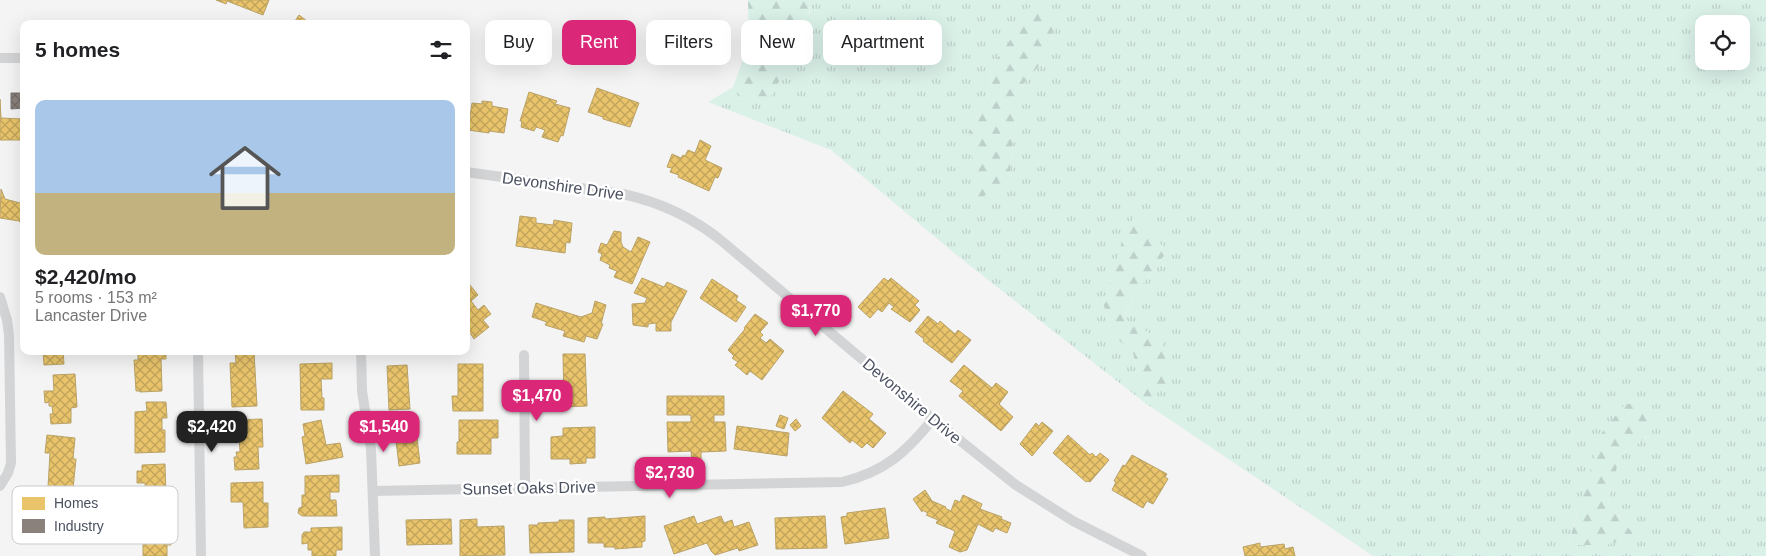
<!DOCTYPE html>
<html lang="en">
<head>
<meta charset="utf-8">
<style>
  body { margin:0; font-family:Arial,sans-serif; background:#f6f6f6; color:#202124; height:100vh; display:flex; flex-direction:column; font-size:19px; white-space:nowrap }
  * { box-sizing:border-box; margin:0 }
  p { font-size:16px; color:#757577 }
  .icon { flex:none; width:28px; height:28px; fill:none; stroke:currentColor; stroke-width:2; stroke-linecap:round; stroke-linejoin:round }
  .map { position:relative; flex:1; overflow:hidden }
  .drawer { position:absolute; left:20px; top:20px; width:450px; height:335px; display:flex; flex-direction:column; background:#fff; border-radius:10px; box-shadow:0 5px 20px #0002 }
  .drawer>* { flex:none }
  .top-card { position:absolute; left:485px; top:20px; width:475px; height:45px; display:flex; gap:10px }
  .fabs { position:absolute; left:1695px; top:15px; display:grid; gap:10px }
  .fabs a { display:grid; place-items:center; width:55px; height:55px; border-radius:10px; background:#fff; box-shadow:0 5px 20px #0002; font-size:25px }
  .price { position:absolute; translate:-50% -42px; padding:0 11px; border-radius:10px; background:#db2777; color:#fff; font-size:16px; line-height:32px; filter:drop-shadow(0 1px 2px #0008) }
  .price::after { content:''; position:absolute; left:50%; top:30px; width:15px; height:11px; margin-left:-8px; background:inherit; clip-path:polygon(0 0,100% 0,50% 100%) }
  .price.active { background:#222; color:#fff }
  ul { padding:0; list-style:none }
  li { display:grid; align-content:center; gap:10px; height:265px; padding:0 15px }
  li span { display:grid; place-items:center; height:155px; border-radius:10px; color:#555 }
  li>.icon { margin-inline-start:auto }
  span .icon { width:90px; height:90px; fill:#fffc; stroke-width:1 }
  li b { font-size:21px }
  h2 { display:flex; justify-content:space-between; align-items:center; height:60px; padding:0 15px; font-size:21px }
  .pill { padding:0 18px; border-radius:10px; background:#fff; box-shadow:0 5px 20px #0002; font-size:18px; line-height:45px }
  .pill.active { background:#db2777; color:#fff }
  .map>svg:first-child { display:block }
  .grass { fill:url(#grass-tufts); fill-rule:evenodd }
  .forest { fill:url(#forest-firs) }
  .homes { fill:url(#homes-cross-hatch); stroke:#b9a267 }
  .industry { fill:url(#industry-cross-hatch); stroke:#777374 }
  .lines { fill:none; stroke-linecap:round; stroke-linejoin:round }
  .street { stroke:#d2d4d6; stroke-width:10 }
  .labels { text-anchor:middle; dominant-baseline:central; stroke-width:5; stroke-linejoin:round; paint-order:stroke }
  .street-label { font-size:16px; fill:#4a5160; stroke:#fff }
  .key { fill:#fff; stroke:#c9cbcf; stroke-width:1 }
  .key-label { font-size:14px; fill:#4a5160 }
</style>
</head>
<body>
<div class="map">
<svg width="1766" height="556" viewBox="0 0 1766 556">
  <defs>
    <pattern id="grass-tufts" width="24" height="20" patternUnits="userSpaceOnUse" patternTransform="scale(1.25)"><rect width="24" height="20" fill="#daf1e8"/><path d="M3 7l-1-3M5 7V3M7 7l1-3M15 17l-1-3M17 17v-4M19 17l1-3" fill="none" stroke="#bdd0ca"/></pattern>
    <pattern id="forest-firs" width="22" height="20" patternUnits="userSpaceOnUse" patternTransform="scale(1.25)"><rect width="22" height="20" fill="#daf1e8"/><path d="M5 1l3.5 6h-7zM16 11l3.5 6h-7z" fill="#bdd0ca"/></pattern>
    <pattern id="homes-cross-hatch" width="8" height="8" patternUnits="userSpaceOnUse" patternTransform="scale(1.25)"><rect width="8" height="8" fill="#e9c46a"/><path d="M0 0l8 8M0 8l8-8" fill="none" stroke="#bfa25b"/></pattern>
    <pattern id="industry-cross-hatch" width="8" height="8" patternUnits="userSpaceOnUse" patternTransform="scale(1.25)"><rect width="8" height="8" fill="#8a817c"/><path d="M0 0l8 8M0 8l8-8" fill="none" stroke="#736c69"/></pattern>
  </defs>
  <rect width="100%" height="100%" fill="#f4f4f4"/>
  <!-- grass -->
  <path class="grass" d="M810 0H1034L1015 33 991 67 990 93 970 131 1009 180 1014 132 1024 83 1045 59 1053 30 1039 0H1766V556H1373L1145 403 959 257 831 150 708 102 733 87 746 101 810 13ZM1704 24H1741V61H1704ZM1167 252 1135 294 1123 319 1169 381 1145 402 1133 353 1112 334 1103 302 1115 268ZM1650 404V435L1620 455 1608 502 1634 535 1568 545 1578 510Z"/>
  <!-- forest -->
  <g class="forest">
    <path d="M748 0H810C810 35 787 67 771 96L746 101 733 87 749 45Z"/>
    <path d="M1034 0H1039L1053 30 1045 59 1024 83 1014 132 1009 180 977 200 972 160 970 131 990 93 991 67 1015 33Z"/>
    <path d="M1137 214 1167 252 1135 294 1123 318 1162 340 1169 381 1145 403 1133 353 1112 334 1103 302 1115 268 1125 229Z"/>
    <path d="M1625 404H1650V435L1620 455 1608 502 1634 535 1607 545H1568L1601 434Z"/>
  </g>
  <!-- homes -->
  <g class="homes">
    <path d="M216 0H269L263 15 227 1 226 4Z"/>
    <path d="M299 15 311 24H313H293Z"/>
    <path d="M597 88 639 103 630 127 603 119V117L588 112Z"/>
    <path d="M529 92 557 101 555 104 570 108 563 136 561 135 558 142 542 137 545 130 536 127 534 131 521 127 522 121H520Z"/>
    <path d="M0 99 1 118 24 119V140H0Z"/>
    <path d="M482 101 492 102V106L508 109 504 133 489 131V133L468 130 472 103 482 104Z"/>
    <path d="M700 140 711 146 705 160 722 168 718 178 715 177 709 191 678 177 679 175 670 172 672 168 667 167 672 154 681 158 683 155 685 156 688 150 695 153Z"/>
    <path d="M1 189 5 199 24 204V226L19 221 0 218Z"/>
    <path d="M520 216 536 218V223L553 225 554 220 572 223 570 243 566 242 565 253 516 246Z"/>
    <path d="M614 231 621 232V242L623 247 631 252 638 237 650 242 632 284 614 277 617 271 609 268 610 265 600 260 602 254 598 252 601 243 607 245Z"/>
    <path d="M642 278 664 287 667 282 687 291 671 322V331H656V323L648 324V327L633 325 632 304 645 303 647 298 634 293Z"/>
    <path d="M884 278 888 281 891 278 919 301 915 305 920 310 910 322 891 309 894 307 889 303 882 312 878 309 870 318 858 307Z"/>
    <path d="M712 279 738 296 736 300 746 307 736 322 700 298Z"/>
    <path d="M466 280 478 295 471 301 478 310 484 305 491 314 483 320 489 327 474 339 470 333 468 335 466 332Z"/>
    <path d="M595 301 606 305 601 324H603L597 339 586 336 584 342 563 336 565 331 545 325 547 322 532 317 536 303 581 317 592 313Z"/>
    <path d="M755 314 768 323 760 332 763 335 760 338 766 343 770 339 784 351 762 380 750 371 747 375 735 365 738 362 732 358 734 356 728 350 745 329 744 328Z"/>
    <path d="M928 316 938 324 940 321 955 334 958 330 971 340 952 363 923 341 924 339 915 332Z"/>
    <path d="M43 351H63L64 364 44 365Z"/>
    <path d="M138 351H166V359H161L162 391 140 392V391H136L134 360H138Z"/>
    <path d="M235 351H254L257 406 232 407 230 363H236Z"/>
    <path d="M563 354H585L587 406 564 407Z"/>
    <path d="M332 363V379H321L322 398H324V410H301L300 364Z"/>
    <path d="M458 364H483V411H453L452 396H458Z"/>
    <path d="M407 365 410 409 389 410 387 366Z"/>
    <path d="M964 365 992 388 996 383 1008 392 999 404 1013 417 1001 431 959 396 963 391 950 381Z"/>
    <path d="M75 374 77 407 71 408V423L51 424 50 414H53L52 406H49V402L45 403 44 391H54L53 375Z"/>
    <path d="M843 391 873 414 869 419 886 433 873 448 867 443 862 448 852 440 850 443 822 418Z"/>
    <path d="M667 396H724V415H714V422H725L726 451 701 452V461H692L691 451 668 452 667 422H691V415H667Z"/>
    <path d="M146 402H166L167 418H162V430H165V452L135 453V412L147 411Z"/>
    <path d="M780 415 788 418 784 429 776 426Z"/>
    <path d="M262 419 263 447H258L259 469 235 470 234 457H237L236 452H240L239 435 230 436V420Z"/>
    <path d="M796 419 801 426 795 431 790 425Z"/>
    <path d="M321 420 326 445 340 443 343 457 306 464 302 437 305 436 303 424Z"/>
    <path d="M459 420H498V438H491V454H457V442H459Z"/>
    <path d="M415 421 420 463 399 466 394 423Z"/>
    <path d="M1042 422 1053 431 1032 456 1020 444 1036 423 1039 426Z"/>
    <path d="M737 426 789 433 787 456 734 449Z"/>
    <path d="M595 427V458H586V463L570 464V459H551V437L563 436V428Z"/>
    <path d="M47 435 75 438 73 459H76L73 489 48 487 50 453H45Z"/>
    <path d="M1068 435 1090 455 1092 453 1096 457 1100 453 1109 460 1090 482 1088 481 1086 482 1053 453Z"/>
    <path d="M1132 455 1167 474 1165 477 1168 479 1153 504 1147 501 1143 508 1112 490 1116 482 1114 481 1123 465 1125 466Z"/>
    <path d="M165 464 166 498 146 499 145 483H137V471H142V465Z"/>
    <path d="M339 475V492H330V500H336L337 516H302L298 513 299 508 302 507V495H305V476Z"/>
    <path d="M263 482V503H268V527L244 528 243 502H231V483Z"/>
    <path d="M925 490 932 501 946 507 945 508 951 511 955 500 960 502 963 495 982 504 980 509 1002 517 1001 519 1011 523 1007 533 995 528 993 532 978 524 967 550 960 552 949 547 955 531 936 523 938 520 926 515 928 513 922 510V512L913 499Z"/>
    <path d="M885 508 889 538 845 544 841 517 847 516V513Z"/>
    <path d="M645 516V541L642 542V547L615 549V547H604V543H588V518L605 517V519Z"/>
    <path d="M694 516 697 524 721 516 724 523 732 520 734 527 749 522 758 545 739 551 738 548 715 555 711 551 707 543 674 554 664 526Z"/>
    <path d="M825 516 827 548 776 549 775 518Z"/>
    <path d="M451 519 452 544 407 545 406 520Z"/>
    <path d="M477 519V527L504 526 505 555 460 556V520Z"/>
    <path d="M559 520H574V552L530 553 529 525H538V523L559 522Z"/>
    <path d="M143 522H171V545H167V556H143Z"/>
    <path d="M342 527V550H336V556H312V550H308V543L302 544V535L304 532H311V528Z"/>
    <path d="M1260 543V547L1284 544 1285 549 1293 547 1295 556H1245L1243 547Z"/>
  </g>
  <!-- industry -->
  <path class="industry" d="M11 93H24V108L11 109Z"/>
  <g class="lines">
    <!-- street -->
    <g class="street">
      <path d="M0 58H24"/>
      <path d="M466 172 623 194C659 202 694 218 723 242L933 419 1016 485 1073 521 1142 556"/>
      <path d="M0 297 7 320 9 335 11 463 8 473 0 486"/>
      <path d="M198 351 201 556"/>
      <path d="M361 351 362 391 371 449 375 556"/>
      <path d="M524 355 525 489"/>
      <path d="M373 491 842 482C885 472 906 452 933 419"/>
    </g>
  </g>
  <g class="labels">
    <!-- street labels -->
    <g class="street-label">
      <text transform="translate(563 186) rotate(8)">Devonshire Drive</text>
      <text transform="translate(912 401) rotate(40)">Devonshire Drive</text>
      <text transform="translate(529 488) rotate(-1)">Sunset Oaks Drive</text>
    </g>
  </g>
  <!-- legend -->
  <rect x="12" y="486" width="166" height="58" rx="8" class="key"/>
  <rect x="22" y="497" width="23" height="13" fill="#e9c46a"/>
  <rect x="22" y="519" width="23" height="14" fill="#8a817c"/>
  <g class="key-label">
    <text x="54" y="508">Homes</text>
    <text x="54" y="531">Industry</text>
  </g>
</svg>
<div class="fabs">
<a><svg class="icon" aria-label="locate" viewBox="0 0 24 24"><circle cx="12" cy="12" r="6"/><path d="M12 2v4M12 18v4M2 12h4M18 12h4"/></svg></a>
</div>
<b class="price" style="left:816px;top:337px">$1,770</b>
<b class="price" style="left:537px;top:422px">$1,470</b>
<b class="price active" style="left:212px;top:453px">$2,420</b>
<b class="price" style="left:384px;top:453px">$1,540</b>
<b class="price" style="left:670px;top:499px">$2,730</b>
<div class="top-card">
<a class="pill">Buy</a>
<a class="pill active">Rent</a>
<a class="pill">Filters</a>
<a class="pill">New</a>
<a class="pill">Apartment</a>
</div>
<section class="drawer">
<h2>5 homes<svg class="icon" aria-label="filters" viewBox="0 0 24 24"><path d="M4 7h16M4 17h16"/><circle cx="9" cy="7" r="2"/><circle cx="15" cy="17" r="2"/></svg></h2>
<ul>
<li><span style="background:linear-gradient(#a9c7e8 60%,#c2b280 0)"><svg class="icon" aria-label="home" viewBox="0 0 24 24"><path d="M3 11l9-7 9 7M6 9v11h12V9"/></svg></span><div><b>$2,420/mo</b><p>5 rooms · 153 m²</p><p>Lancaster Drive</p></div></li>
</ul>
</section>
</div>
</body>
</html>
